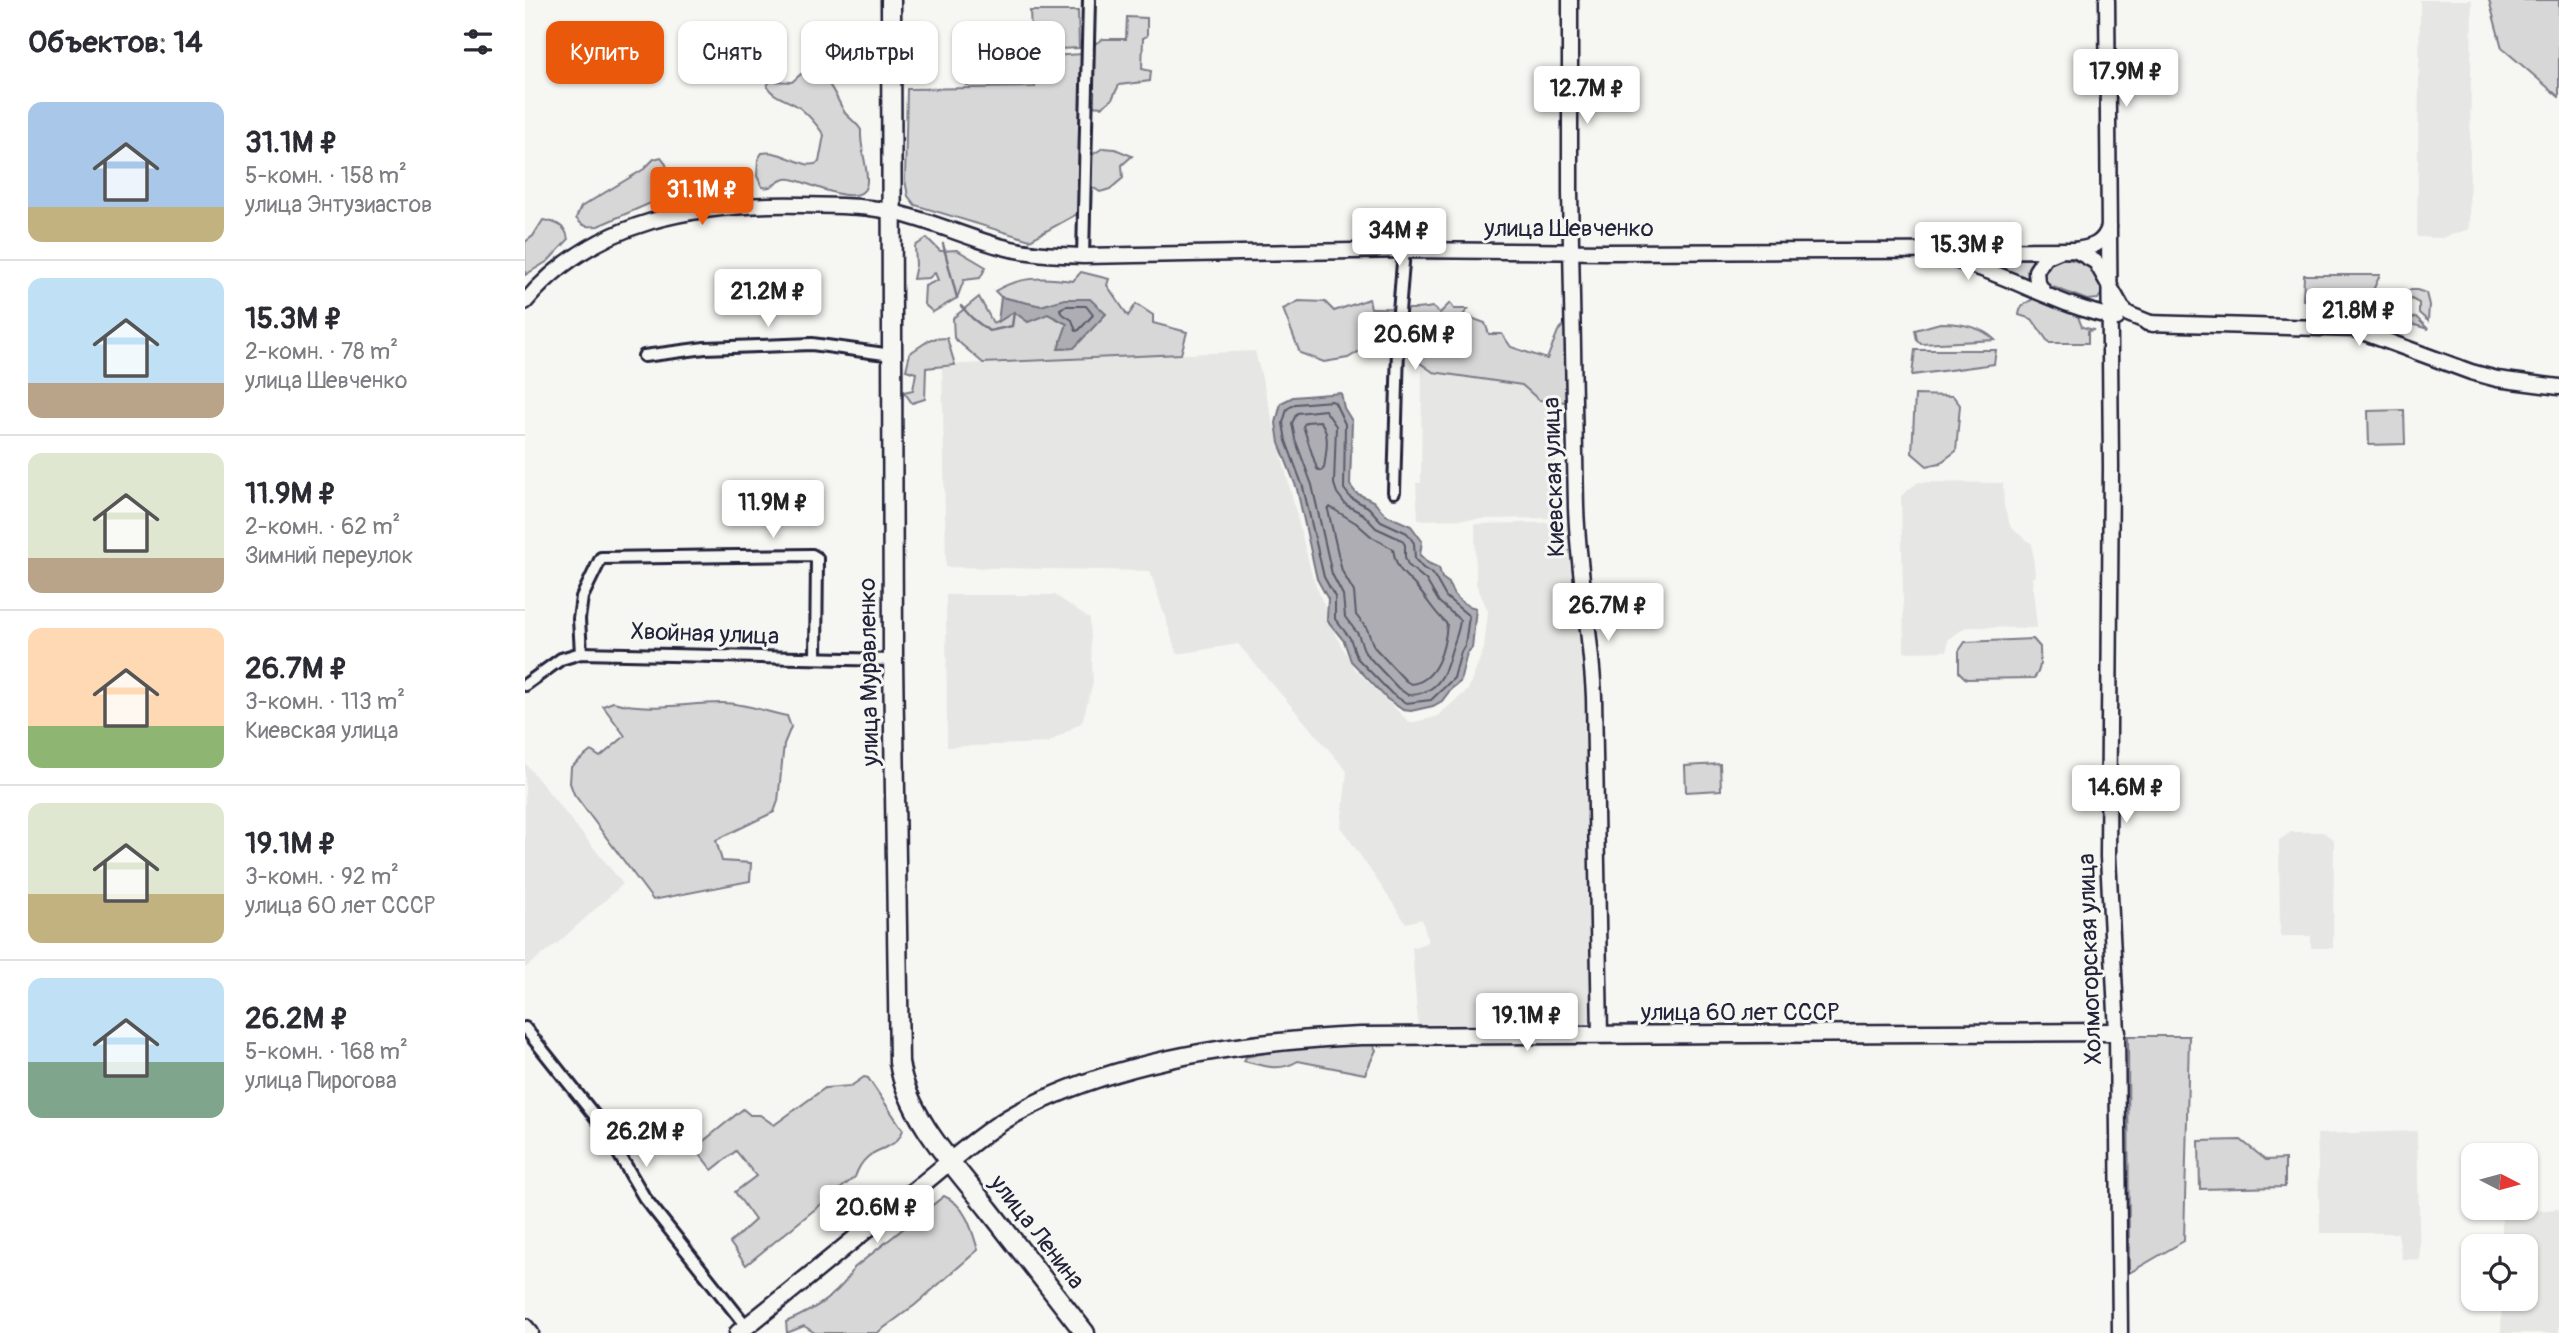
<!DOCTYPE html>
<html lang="ru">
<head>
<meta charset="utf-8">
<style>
  body { margin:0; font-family:Pangolin,sans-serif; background:#f7f7f7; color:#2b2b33; height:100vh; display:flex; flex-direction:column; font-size:26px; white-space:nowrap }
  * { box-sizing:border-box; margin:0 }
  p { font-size:23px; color:#7c7c81 }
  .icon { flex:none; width:38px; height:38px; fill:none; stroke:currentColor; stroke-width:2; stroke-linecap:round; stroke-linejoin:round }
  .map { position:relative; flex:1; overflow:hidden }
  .drawer { display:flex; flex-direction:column; background:#fff; width:525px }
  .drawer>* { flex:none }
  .top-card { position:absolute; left:21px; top:21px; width:665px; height:63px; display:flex; gap:14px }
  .needle { width:46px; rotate:96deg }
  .buttons { position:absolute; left:1936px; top:1143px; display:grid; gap:14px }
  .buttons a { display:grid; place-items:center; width:77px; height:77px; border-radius:14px; background:#fff; box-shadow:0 2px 5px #0004; font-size:35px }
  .price { position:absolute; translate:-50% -60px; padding:0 16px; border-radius:7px; background:#fff; color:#222; font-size:23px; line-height:46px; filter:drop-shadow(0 2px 4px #0008) }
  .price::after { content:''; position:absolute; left:50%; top:42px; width:21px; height:16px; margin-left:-10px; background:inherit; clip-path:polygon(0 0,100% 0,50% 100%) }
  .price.active { background:#ea580c; color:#fff }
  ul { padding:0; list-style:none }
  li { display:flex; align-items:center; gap:21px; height:175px; padding:0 28px }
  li+li { border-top:2px solid #e1e1e2 }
  li span { display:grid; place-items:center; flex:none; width:196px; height:140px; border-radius:14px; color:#555 }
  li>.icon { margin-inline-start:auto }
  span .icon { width:84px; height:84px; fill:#fffc; stroke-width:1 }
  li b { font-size:30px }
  h2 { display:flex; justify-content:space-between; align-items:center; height:84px; padding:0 28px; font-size:30px }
  .pill { padding:0 24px; border-radius:14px; background:#fff; box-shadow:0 2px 5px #0004; font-size:24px; line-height:63px }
  .pill.active { background:#ea580c; color:#fff }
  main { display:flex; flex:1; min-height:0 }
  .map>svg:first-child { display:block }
  .built { fill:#e6e6e4 }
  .green { fill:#d7d7d7; stroke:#7c7c89; stroke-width:2 }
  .water { fill:#adadb3; stroke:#757583; stroke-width:2 }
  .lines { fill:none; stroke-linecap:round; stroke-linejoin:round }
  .shore { stroke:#5a5a6b; stroke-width:2 }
  .stream { stroke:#757583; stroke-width:2.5 }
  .minor-casing { stroke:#22223b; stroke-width:16 }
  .tertiary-casing { stroke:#22223b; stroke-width:19 }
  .secondary-casing { stroke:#22223b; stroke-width:21 }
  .primary-casing { stroke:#22223b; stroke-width:23 }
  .minor { stroke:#f6f6f2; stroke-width:10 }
  .tertiary { stroke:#f6f6f2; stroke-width:14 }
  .secondary { stroke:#f6f6f2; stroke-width:16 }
  .primary { stroke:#f6f6f2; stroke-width:18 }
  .labels { text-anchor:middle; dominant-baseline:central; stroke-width:6; stroke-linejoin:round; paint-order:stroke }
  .street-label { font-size:24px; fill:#22223b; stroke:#f6f6f2 }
</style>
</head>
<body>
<main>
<section class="drawer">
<h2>Объектов: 14<svg class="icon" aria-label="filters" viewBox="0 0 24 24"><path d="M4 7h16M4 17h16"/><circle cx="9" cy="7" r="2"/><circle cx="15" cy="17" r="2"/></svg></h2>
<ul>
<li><span style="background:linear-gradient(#a9c7e8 75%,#c2b280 0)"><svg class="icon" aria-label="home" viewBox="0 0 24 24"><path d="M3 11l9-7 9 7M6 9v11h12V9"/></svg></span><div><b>31.1M ₽</b><p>5-комн. · 158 m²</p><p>улица Энтузиастов</p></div></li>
<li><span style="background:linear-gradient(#bfe0f5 75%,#b9a48a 0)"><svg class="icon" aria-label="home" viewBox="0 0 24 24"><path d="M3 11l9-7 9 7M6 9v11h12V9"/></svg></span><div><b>15.3M ₽</b><p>2-комн. · 78 m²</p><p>улица Шевченко</p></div></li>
<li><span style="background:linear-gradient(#dfe7d0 75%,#b9a48a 0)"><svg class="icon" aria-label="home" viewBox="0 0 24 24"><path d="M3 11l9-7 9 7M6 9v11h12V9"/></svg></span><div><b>11.9M ₽</b><p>2-комн. · 62 m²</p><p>Зимний переулок</p></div></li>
<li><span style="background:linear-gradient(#ffd9b3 70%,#8fb573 0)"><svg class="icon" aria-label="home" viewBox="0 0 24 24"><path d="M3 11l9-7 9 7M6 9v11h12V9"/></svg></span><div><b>26.7M ₽</b><p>3-комн. · 113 m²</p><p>Киевская улица</p></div></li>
<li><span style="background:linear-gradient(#dfe7d0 65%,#c2b280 0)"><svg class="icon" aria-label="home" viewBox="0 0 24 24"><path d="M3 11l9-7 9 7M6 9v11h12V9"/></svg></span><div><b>19.1M ₽</b><p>3-комн. · 92 m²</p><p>улица 60 лет СССР</p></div></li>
<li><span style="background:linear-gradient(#bfe0f5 60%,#7fa58c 0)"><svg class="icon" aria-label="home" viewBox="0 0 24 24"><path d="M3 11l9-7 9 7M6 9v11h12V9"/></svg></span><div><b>26.2M ₽</b><p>5-комн. · 168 m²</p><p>улица Пирогова</p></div></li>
</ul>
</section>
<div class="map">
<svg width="2034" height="1333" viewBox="0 0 2034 1333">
  <rect width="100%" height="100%" fill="#f6f6f2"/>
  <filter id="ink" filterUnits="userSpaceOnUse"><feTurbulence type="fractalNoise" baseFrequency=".0143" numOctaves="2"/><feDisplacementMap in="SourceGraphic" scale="14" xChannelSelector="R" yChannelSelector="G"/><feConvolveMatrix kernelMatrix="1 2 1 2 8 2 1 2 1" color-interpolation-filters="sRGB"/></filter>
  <g filter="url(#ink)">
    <!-- built -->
    <g class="built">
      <path d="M1895 0H1947L1944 229 1917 238 1892 237Z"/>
      <path d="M730 351 787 575 812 638 830 669 885 723 911 717 943 690 959 648 963 611 951 584 950 524 1047 522 1062 686 1068 1018 1061 1025 893 1026 887 948 903 942 897 919 881 923 816 827 822 771 713 644 652 654 625 571 421 567 417 365Z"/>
      <path d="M897 364H1030L1032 518 893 520 891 483H896Z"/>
      <path d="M1393 482 1478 483 1479 507 1486 528 1507 544 1510 576 1507 578 1512 628 1441 627 1423 640 1422 651 1379 652 1376 496Z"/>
      <path d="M421 595H530L565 619 568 683 557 722 523 743 422 747Z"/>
      <path d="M0 763 98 884 34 942 0 968Z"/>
      <path d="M1766 832H1798L1809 840 1808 948H1786V936H1755L1754 840Z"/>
      <path d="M1892 1131 1895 1260 1877 1259 1873 1233H1795L1792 1134Z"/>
      <path d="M2034 1209V1333H1976L1977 1299 2000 1298V1246H1977V1213Z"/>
    </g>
    <!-- green -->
    <g class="green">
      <path d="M1964 0H2034V97L1977 48Z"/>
      <path d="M505 11H553L554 48 533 49 531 37 525 38 523 51H507Z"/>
      <path d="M602 17 622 18V36L618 38 617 69 626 71 625 81 594 85 587 99 577 107 567 106 568 45 578 39H601Z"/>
      <path d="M502 54 503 84 441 85V56Z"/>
      <path d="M558 54 554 213 505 240 390 205 383 196 380 180 382 89 510 87 508 57Z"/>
      <path d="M283 72C306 76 309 95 320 113 325 119 332 123 336 130 335 147 341 161 342 177 345 216 283 181 266 179 252 177 250 190 237 187L232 176 233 159 237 153C259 149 280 172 294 162L299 135C292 125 285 116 275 108 265 100 248 98 242 86L245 81 267 82 276 74Z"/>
      <path d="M578 148 590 149 607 156 597 165 598 178 585 189 575 192 566 186 567 155Z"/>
      <path d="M136 157C144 165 147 185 142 196L73 226C63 227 57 227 51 218L56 207 119 169 129 159Z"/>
      <path d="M18 220C31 222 42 226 43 240L23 261 0 275V242L8 236Z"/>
      <path d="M402 238 415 251 432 250 461 267 455 278 439 280 432 298 408 312 399 304 400 286 413 280 410 273 404 278 388 279 391 265 390 246Z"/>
      <path d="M1452 257 1509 259 1501 279Z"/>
      <path d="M1533 258C1554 258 1591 274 1573 299L1562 300 1523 285 1518 276 1520 268Z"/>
      <path d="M556 272 584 279 582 285 603 316 611 304 628 315V323L662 332 656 354 458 363 429 338 428 318 454 297 468 323 489 312 523 314 542 324 534 349 548 348 580 314 540 299 516 306 476 297 470 291C494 276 520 277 548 281Z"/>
      <path d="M1779 275H1855L1843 301 1832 300 1826 307 1778 300Z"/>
      <path d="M1863 290H1892L1901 293 1904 305 1903 321 1894 313V303L1879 295 1870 302 1871 312 1883 319 1891 317 1903 329 1860 316 1854 312 1856 295Z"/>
      <path d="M1510 298 1552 314 1557 327 1569 330 1563 331V343H1524L1507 319 1494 315C1495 305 1501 303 1510 298Z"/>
      <path d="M844 299 846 308C870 307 883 312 907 307L915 313 925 303 929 309H943L938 315 960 323 964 334H977L986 347 1022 359 1033 331 1041 323 1042 402 1014 400 997 385 908 372 882 354 874 327 823 358 799 362 775 353 758 309 774 301 800 302 809 311Z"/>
      <path d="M1415 323C1434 323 1456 326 1470 340L1396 344 1392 340 1390 330Z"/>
      <path d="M422 338 430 365 401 368 400 399 387 403 379 392 388 390 391 373 381 370 385 353 406 339Z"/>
      <path d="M1390 350H1471L1469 364 1387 375Z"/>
      <path d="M1390 395 1428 396 1435 405 1431 451 1415 463 1402 466 1387 453Z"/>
      <path d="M1879 410 1880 444 1844 445 1843 411Z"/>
      <path d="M1508 639 1515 647C1515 658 1517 670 1509 678L1441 679 1434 672V651L1440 642Z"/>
      <path d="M88 702C126 712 159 703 197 703 220 703 241 712 262 716L266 727 259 744 253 801 249 812 191 840 197 861 226 863 225 881 128 900 49 794 45 783 46 767 66 751 75 757 100 736 78 706Z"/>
      <path d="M1195 764 1196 790 1161 792 1160 766Z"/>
      <path d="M1603 1036H1664L1659 1241 1604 1273Z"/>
      <path d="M847 1044 851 1050 840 1074 773 1061C755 1072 738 1066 719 1061L721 1057 765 1048Z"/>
      <path d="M339 1077 343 1078 378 1130C369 1156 342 1141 330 1177L221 1265 205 1243 230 1220 210 1192 231 1176 211 1151 187 1170 170 1148 218 1109 225 1115H235L249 1125 300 1088 326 1086Z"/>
      <path d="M1716 1140 1741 1160 1760 1159V1187L1675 1189 1674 1141Z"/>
      <path d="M419 1196C441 1205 447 1230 453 1250L390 1305 352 1333H290L279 1326 262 1333 261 1322C287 1311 316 1294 329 1268Z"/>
    </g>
    <!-- water -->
    <g class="water">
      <path d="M476 297 516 306 540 299H565L581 314 549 348 533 349 542 324 523 314 503 322 489 312 473 322Z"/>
      <path d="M816 393 819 408 827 421 825 485 831 493 848 501 861 515 886 526 897 541 895 555 903 563 914 568 917 578 924 583C927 596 938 605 951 608L947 648 942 653 935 682 926 689 917 701 908 706 886 711 878 710 862 699 826 661 819 641 802 620 803 599 792 579 772 489 754 443 751 423 756 403 768 397Z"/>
    </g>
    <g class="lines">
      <!-- shore -->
      <g class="shore">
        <path d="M561 306 568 315 554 330 551 331 547 320 536 313 535 309 541 306Z"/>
        <path d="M807 401 810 403 820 424 819 489 826 498 843 507 856 521 882 533 889 543 890 559 898 568 908 574 921 597 944 616 940 645 936 652 929 678 906 700 881 703 867 694 832 658 825 638 810 619V597L799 577 778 487 761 441 758 423 762 409 770 404Z"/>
        <path d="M800 410 811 426 809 484 812 493 821 505 838 514 851 528 877 540 880 545V557L883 565 901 580 914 602 935 620C934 632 929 642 926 652 920 676 912 694 883 695L873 688 840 653 833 634 820 617 818 595 807 574 787 485 770 439 767 423 772 413Z"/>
        <path d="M795 421C806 433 801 453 799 468L796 471 792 469 778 426 781 422Z"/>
        <path d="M805 507 831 523 847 537 868 549C872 573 880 573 894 590 905 603 908 611 922 624 920 646 913 681 886 684L881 681 849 647 842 629 831 615 829 592 817 571 803 510Z"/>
      </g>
      <!-- stream -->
      <g class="stream">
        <path d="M418 244 432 298"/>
        <path d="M436 306 447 318 464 331 487 326 489 312"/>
      </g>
      <!-- minor casing -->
      <g class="minor-casing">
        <g id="minor">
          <path d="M558 256 564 0"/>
          <path d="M119 356 180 348 287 344 367 355"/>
          <path d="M869 492 874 312 879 250"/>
          <path d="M56 653 54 619 57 597 76 558 287 555 292 558 291 658"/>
          <path d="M0 685 36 659 56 653 368 660"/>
          <path d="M0 1028 77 1125 119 1197 221 1326"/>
        </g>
      </g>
      <!-- tertiary casing -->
      <g class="tertiary-casing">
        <g id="tertiary">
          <path d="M1045 0V192L1051 507C1053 571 1066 633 1069 697L1075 1035"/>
          <path d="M1582 0 1586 467 1583 857 1592 1032 1595 1333"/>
          <path d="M1550 250C1566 248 1579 244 1584 227"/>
          <path d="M1413 256C1475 269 1530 306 1592 318"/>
          <path d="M1520 294 1512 282 1511 271 1520 257 1534 251"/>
          <path d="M0 302C70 218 174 203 277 205 307 206 338 205 367 212 404 220 438 236 474 246 502 254 530 255 558 256L879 250 1079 252 1550 250 1571 262 1597 308 1603 314 1628 324"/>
          <path d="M1622 323 1829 329 1946 372 1972 379 2034 387"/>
          <path d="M0 1326 6 1333"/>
        </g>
      </g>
      <!-- secondary casing -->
      <g class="secondary-casing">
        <path id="secondary" d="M213 1333C274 1285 334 1235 395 1186 426 1161 457 1132 492 1113 593 1058 723 1041 836 1036L1592 1032"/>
      </g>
      <!-- primary casing -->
      <g class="primary-casing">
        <path id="primary" d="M366 0 368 660 374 1062C382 1117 431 1168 465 1211 497 1252 528 1292 560 1333"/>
      </g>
      <!-- minor -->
      <use href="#minor" class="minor"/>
      <!-- tertiary -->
      <use href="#tertiary" class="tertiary"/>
      <!-- secondary -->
      <use href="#secondary" class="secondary"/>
      <!-- primary -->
      <use href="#primary" class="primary"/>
    </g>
  </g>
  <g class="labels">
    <!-- street labels -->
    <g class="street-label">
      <text x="1044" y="228">улица Шевченко</text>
      <text transform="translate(1029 477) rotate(-92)">Киевская улица</text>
      <text transform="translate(180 634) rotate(2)">Хвойная улица</text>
      <text transform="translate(344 672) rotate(-91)">улица Муравленко</text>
      <text transform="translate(1565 959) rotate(-92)">Холмогорская улица</text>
      <text x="1215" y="1012">улица 60 лет СССР</text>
      <text transform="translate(512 1232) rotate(52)">улица Ленина</text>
    </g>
  </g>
</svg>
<div class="buttons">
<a><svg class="needle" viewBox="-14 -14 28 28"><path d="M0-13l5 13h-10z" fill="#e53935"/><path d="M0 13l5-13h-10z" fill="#7c7c81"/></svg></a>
<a><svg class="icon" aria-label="locate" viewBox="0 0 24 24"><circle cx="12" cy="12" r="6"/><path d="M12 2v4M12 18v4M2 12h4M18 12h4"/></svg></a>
</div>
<b class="price" style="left:1601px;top:109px">17.9M ₽</b>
<b class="price" style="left:1062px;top:126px">12.7M ₽</b>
<b class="price active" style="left:177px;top:227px">31.1M ₽</b>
<b class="price" style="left:874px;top:268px">34M ₽</b>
<b class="price" style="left:1443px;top:282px">15.3M ₽</b>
<b class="price" style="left:243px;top:329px">21.2M ₽</b>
<b class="price" style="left:1834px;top:348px">21.8M ₽</b>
<b class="price" style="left:890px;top:372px">20.6M ₽</b>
<b class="price" style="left:248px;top:540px">11.9M ₽</b>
<b class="price" style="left:1083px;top:643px">26.7M ₽</b>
<b class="price" style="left:1601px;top:825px">14.6M ₽</b>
<b class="price" style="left:1002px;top:1053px">19.1M ₽</b>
<b class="price" style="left:121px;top:1169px">26.2M ₽</b>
<b class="price" style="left:352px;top:1245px">20.6M ₽</b>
<div class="top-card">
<a class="pill active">Купить</a>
<a class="pill">Снять</a>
<a class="pill">Фильтры</a>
<a class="pill">Новое</a>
</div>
</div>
</main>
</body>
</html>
